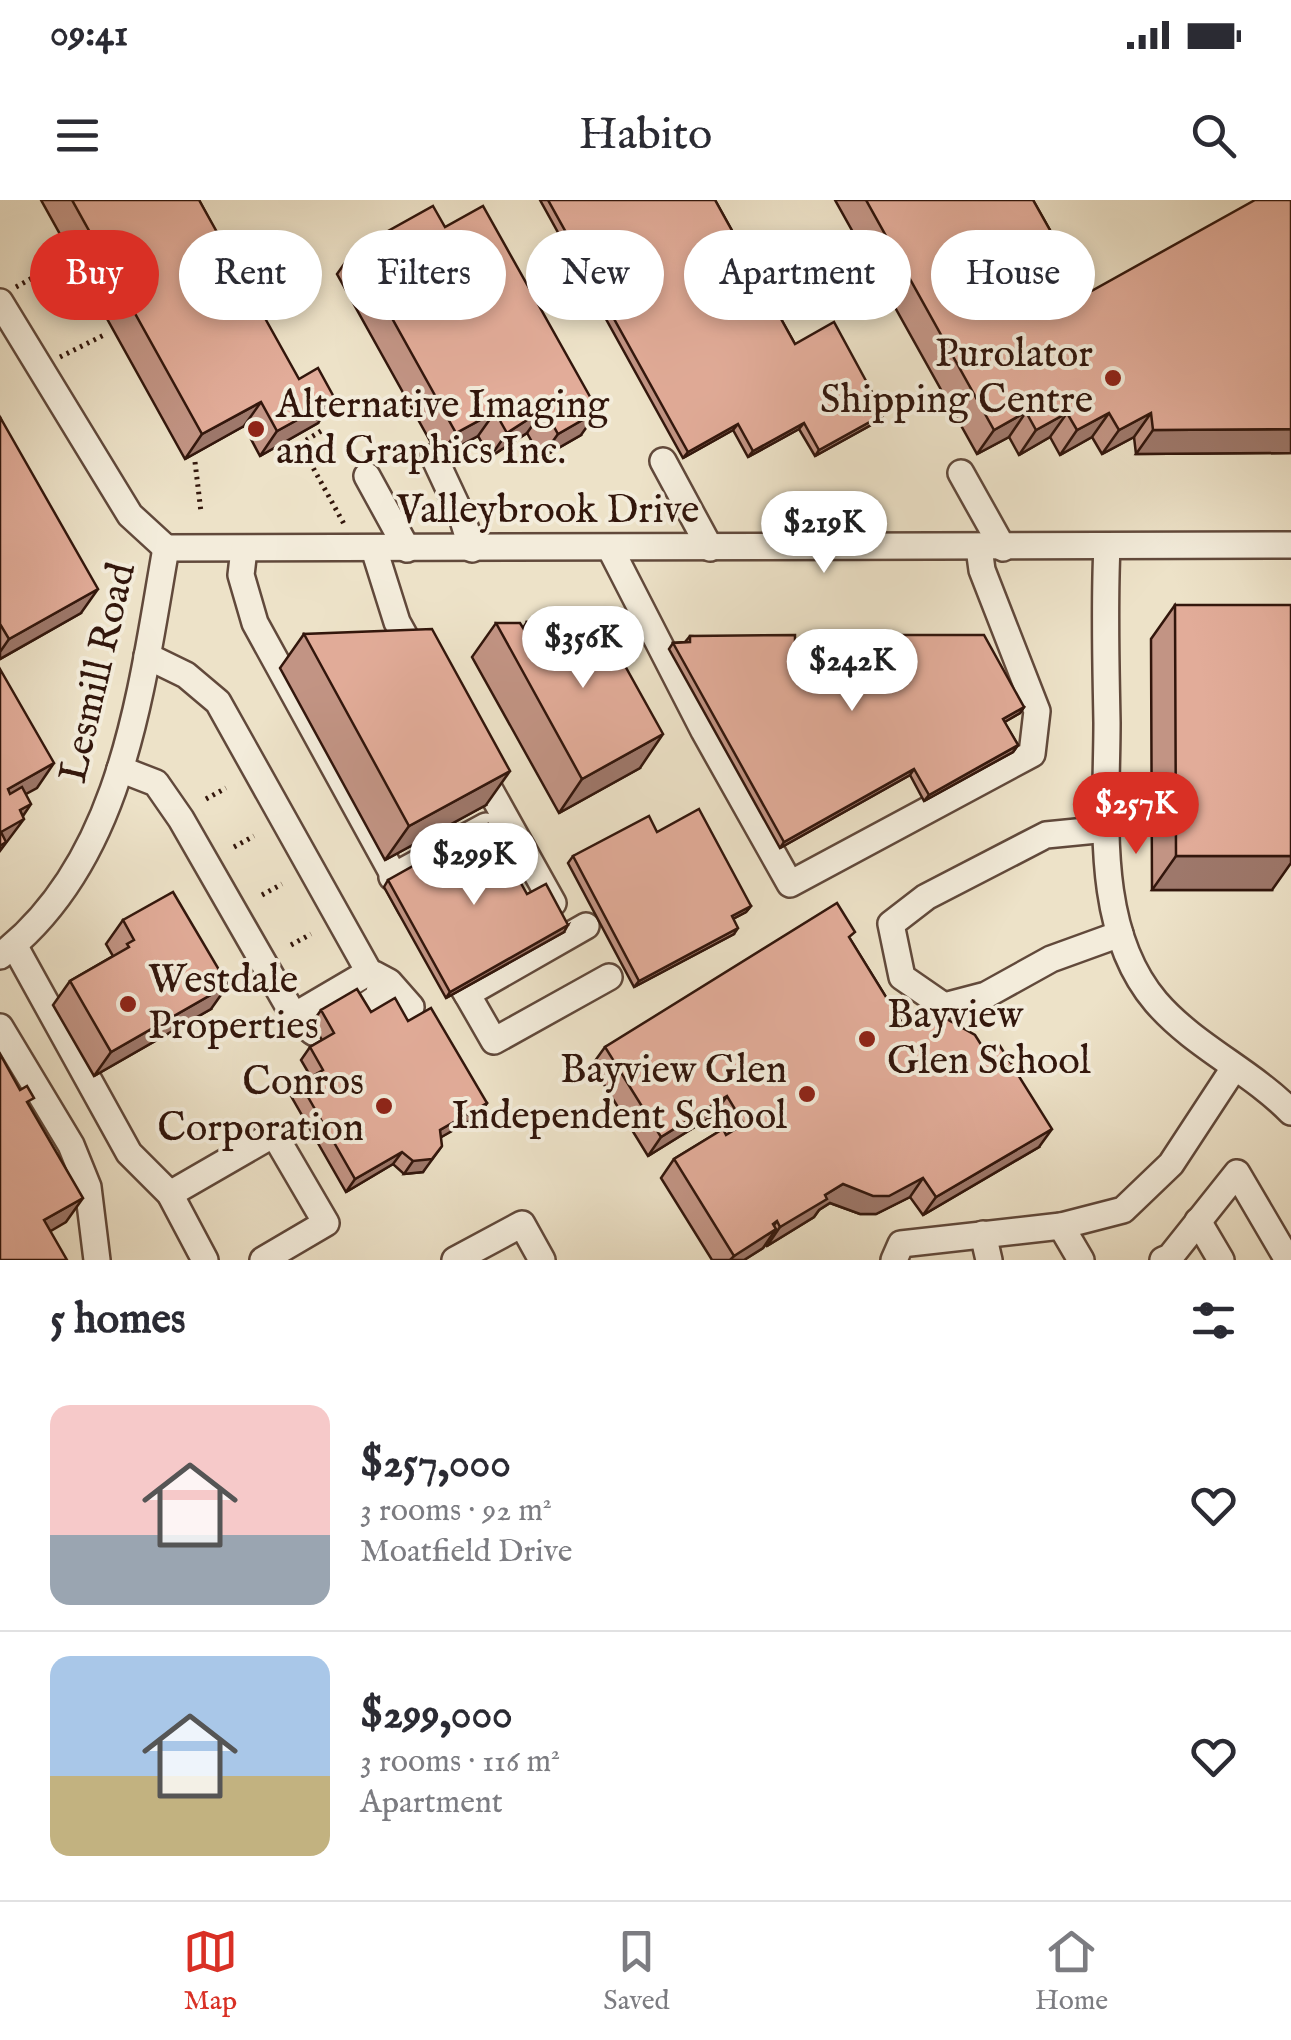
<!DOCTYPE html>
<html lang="en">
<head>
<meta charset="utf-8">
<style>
  body { margin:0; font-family:"IM FELL English",serif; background:#f7f7f7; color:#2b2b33; height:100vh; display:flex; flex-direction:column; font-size:38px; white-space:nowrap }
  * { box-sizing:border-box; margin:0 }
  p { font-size:32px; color:#7c7c81 }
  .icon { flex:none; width:55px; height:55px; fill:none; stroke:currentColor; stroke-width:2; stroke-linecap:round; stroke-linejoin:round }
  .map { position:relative; height:1060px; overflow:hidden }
  .details { display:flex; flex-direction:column; background:#fff; flex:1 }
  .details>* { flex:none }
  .top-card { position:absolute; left:30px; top:30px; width:1232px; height:90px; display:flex; gap:20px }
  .price { position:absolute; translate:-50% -85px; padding:0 22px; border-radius:35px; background:#fff; color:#222; font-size:32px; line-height:65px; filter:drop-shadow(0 2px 5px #0008) }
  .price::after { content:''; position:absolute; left:50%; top:60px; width:30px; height:22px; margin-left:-15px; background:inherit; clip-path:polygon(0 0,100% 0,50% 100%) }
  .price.active { background:#d93025; color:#fff }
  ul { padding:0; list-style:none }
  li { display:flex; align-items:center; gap:30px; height:250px; padding:0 50px }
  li+li { border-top:2px solid #e1e1e2 }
  li span { display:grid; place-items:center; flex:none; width:280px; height:200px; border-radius:20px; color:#555 }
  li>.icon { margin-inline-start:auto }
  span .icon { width:120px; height:120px; fill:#fffc; stroke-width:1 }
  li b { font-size:42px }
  h2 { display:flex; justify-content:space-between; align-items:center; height:120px; padding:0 50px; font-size:42px }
  .tag { padding:0 35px; border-radius:45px; background:#fff; box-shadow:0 5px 15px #0003; font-size:35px; line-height:90px }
  .tag.active { background:#d93025; color:#fff }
  .status { display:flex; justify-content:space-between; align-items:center; height:70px; padding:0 50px; background:#fff; direction:ltr }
  .status svg { height:28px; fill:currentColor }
  header { display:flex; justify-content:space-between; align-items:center; height:130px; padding:0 50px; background:#fff; font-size:45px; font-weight:600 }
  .tab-bar { display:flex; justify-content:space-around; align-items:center; height:140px; border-top:2px solid #e1e1e2; background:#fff; font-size:28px; color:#7c7c81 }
  .tab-bar a { display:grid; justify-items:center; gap:5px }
  .tab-bar .active { color:#d93025 }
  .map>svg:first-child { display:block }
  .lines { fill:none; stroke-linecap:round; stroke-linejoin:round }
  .minor-casing { stroke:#61493b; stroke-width:30 }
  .path { stroke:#32160c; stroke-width:5; stroke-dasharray:2.5 5; stroke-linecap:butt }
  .minor { stroke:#f3ecdb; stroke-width:25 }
  .wall { fill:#c29484; stroke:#32160c; stroke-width:2.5 }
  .shaded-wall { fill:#9e786b; stroke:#32160c; stroke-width:2.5 }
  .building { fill:#e2ac99; stroke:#32160c; stroke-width:2.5 }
  .poi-dot { fill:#8f2418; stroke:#f3ecdb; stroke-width:4 }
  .labels { text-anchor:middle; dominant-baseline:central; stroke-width:8; stroke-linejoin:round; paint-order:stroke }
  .poi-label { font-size:40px; fill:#32160c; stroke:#f3ecdb; text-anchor:end }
  .street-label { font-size:40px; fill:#32160c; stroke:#f3ecdb }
</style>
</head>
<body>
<div class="status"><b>09:41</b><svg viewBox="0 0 49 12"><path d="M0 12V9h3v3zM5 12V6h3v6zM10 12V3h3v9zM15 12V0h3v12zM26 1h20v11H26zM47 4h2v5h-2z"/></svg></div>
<header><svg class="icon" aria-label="menu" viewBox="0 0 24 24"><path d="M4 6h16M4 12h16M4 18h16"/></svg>Habito<svg class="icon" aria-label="search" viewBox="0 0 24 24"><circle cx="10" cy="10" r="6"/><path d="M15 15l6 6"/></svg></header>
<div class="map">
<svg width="1291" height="1060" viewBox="0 0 1291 1060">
  <rect width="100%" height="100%" fill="#ede2c8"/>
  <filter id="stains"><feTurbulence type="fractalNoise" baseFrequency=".002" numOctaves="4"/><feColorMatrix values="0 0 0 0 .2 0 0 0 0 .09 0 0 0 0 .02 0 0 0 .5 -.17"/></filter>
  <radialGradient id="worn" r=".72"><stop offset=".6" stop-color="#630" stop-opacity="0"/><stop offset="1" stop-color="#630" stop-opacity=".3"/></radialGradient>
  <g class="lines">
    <!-- minor casing -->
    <g class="minor-casing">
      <g id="minor">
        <path d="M0 102 130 315 166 348"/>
        <path d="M434 257 462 317 472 349"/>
        <path d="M663 261 710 348"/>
        <path d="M961 273 1003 348"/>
        <path d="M367 276 407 349"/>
        <path d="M1107 347C1104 406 1106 464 1107 523 1107 613 1093 728 1156 802 1195 847 1250 870 1291 912"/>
        <path d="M166 348 1291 345"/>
        <path d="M610 348 704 531 790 684 1032 554 1037 511 982 370 979 348"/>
        <path d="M244 349 241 375 255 423 411 707"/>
        <path d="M374 349 397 422 418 460"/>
        <path d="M476 565 553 703 542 709"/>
        <path d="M120 569 156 583 181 619 294 816 369 772 218 502 186 475 147 456"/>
        <path d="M1107 629 1046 635 926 697 891 724 902 777 944 806 986 795 1051 759 1120 734"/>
        <path d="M392 677 486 626"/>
        <path d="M14 745 129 953 170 994 205 1060"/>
        <path d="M0 756C123 662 141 490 166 348"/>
        <path d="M446 761 467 794 586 726"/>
        <path d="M374 774 389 782 411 807"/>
        <path d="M467 794 494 841 609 777"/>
        <path d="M294 816 313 832 342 822 378 797 382 779"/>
        <path d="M0 827 71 945 88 987 97 1060"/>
        <path d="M170 994 274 934 326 1023 263 1060"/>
        <path d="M1198 1021 1221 1060"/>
        <path d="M1061 1026 1081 1060"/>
        <path d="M983 1034 989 1060"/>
        <path d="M455 1060 522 1024 542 1060"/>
        <path d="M894 1060 901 1044 1061 1026 1123 1010 1171 964 1234 868"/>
        <path d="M1163 1060 1170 1057 1237 973 1288 1060"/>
      </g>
    </g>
    <!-- path -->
    <g class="path">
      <path d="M16 87 65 60"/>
      <path d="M60 157 106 134"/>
      <path d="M321 231 300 244 344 324"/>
      <path d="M195 262 201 312"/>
      <path d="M206 599 226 588"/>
      <path d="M234 647 254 636"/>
      <path d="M262 695 282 684"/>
      <path d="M291 745 311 734"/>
    </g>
    <!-- minor -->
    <use href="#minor" class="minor"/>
  </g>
  <!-- wall -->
  <g class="wall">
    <path d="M41 0H199L318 223 260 256 244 226 185 259Z"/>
    <path d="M540 0H715L795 144 880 220 815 256 799 229 748 257 733 230 683 258Z"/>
    <path d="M835 0H1033L1086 94 1291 0V253L1136 254 1134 237 1102 254 1092 237 1060 255 1050 237 1019 255 1009 237 977 254Z"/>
    <path d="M445 27 581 235 541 258 527 233 490 257 478 236 439 257 337 74 354 50Z"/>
    <path d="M0 217 81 413 0 459Z"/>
    <path d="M1175 405 1272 690H1152L1151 439Z"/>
    <path d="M527 422 577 434 640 568 559 613 472 457 496 423 523 428Z"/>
    <path d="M304 434 486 605 385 660 280 468Z"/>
    <path d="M690 436 811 442 815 436 1024 507 1020 513 1004 522 1018 545 1013 552 924 601 910 575 780 648 669 449 673 443 685 442Z"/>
    <path d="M657 632 751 706 746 712 733 719 734 734 634 787 568 663 573 656Z"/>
    <path d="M388 680 527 694 564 732 446 798 384 687Z"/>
    <path d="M123 720 211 809 94 876 53 805 70 781 113 756 106 744Z"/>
    <path d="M850 739 902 823 1039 947 923 1015 910 997 876 1014H860L830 1003 819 1010 814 1017 767 1046 766 1044 763 1048 744 1060H712L661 978 674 959 723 929 714 915 648 956 592 865 605 847Z"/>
    <path d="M321 810 371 812 408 821 487 903 478 916 441 937 423 972 404 974 393 964 346 992 291 896 300 883 311 877 301 860 310 847 322 840 312 823Z"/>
  </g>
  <!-- shaded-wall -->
  <g class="shaded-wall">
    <path d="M335 199 318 223 260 256 277 231Z"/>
    <path d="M261 202 244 226 185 259 202 234Z"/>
    <path d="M544 209 527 233 490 257 507 233Z"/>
    <path d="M598 211 581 235 541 258 558 234Z"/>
    <path d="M495 212 478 236 439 257 456 233Z"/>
    <path d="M1026 212 1009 237 977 254 994 230Z"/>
    <path d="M1067 213 1050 237 1019 255 1036 230Z"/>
    <path d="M1109 213 1092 237 1060 255 1077 230Z"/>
    <path d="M1151 213 1134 237 1102 254 1119 230Z"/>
    <path d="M884 214 880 220 815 256 819 250Z"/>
    <path d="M804 223 799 229 748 257 753 251Z"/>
    <path d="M738 224 733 230 683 258 688 252Z"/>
    <path d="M1291 229V253L1136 254 1153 230Z"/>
    <path d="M98 389 81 413 0 459V452L9 439Z"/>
    <path d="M1024 507 1020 513 998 526 1003 519Z"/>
    <path d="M663 534 640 568 559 613 582 579Z"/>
    <path d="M1018 545 1013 552 924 601 929 595Z"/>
    <path d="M54 563 37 588 0 608 8 589Z"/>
    <path d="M914 569 910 575 780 648 784 642Z"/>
    <path d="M510 571 486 605 385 660 409 626Z"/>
    <path d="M31 604 19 622 24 619 0 651V633L20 610Z"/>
    <path d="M1176 656H1291V663L1272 690H1152Z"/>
    <path d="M751 706 746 712 727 722 732 716Z"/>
    <path d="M568 725 564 732 446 798 450 792Z"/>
    <path d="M738 728 734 734 634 787 639 781Z"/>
    <path d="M228 785 211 809 94 876 111 852Z"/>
    <path d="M727 896 714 915 648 956 661 937Z"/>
    <path d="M487 903 478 916 431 943 440 930Z"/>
    <path d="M1052 929 1039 947 923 1015 936 997Z"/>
    <path d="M442 946 423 972 404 974 413 961Z"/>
    <path d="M402 952 393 964 346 992 355 979Z"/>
    <path d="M923 978 910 997 876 1014H860L830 1003 819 1010 814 1017 767 1046 780 1027 825 995 843 984Z"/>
    <path d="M83 998 66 1022 27 1045 44 1020Z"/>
    <path d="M777 1021 767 1035 776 1029 763 1048 744 1060H730L734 1056Z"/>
  </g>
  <!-- building -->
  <g class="building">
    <path d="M72 0H199L299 179 318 168 335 199 277 231 261 202 202 234Z"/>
    <path d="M548 0H715L795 144 834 122 884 214 819 250 804 223 753 251 738 224 688 252Z"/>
    <path d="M866 0H1033L1086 94 1255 0H1291V229L1153 230 1151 213 1119 230 1109 213 1077 230 1067 213 1036 230 1026 212 994 230Z"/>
    <path d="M433 6 445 27 483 6 598 211 558 234 544 209 507 233 495 212 456 233 354 50Z"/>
    <path d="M0 217 98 389 9 439 0 424Z"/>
    <path d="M1175 405H1291V656H1176Z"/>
    <path d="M561 419 569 422 577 434 600 421 663 534 582 579 496 423H520L525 431 530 428 527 422H542L544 426Z"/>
    <path d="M432 429 510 571 409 626 304 434Z"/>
    <path d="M795 435V441L815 442V436L818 435H984L1024 507 1003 519 1018 545 929 595 914 569 784 642 673 443 690 442V436Z"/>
    <path d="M0 469 54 563 8 589 10 594 22 587 31 604 20 610 24 619 1 632 6 642 0 646Z"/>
    <path d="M699 609 751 706 732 716 738 728 639 781 573 656 649 616 657 632Z"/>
    <path d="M488 624 527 694 546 684 568 725 450 792 388 680Z"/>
    <path d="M173 692 228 785 111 852 70 781 129 747 127 744 134 740 123 720Z"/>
    <path d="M837 703 855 732 849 737 902 823 927 808 975 835 987 854 1000 846 1052 929 936 997 923 978 889 996H873L843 984 825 995 827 999 780 1027 777 1021 773 1024 776 1029 734 1056 674 959 723 929 726 935 744 924 727 896 661 937 605 847Z"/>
    <path d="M357 789 371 812 395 798 408 821 431 808 487 903 440 930 442 946 432 959 413 961 402 952 355 979 300 883 323 870 310 847 334 833 321 810Z"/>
    <path d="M0 854 20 890 27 886 34 898 27 902 83 998 44 1020 67 1060H0Z"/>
  </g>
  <!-- markers -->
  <g class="poi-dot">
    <circle cx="1113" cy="178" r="10"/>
    <circle cx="256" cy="229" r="10"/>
    <circle cx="128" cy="804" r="10"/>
    <circle cx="867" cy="839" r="10"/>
    <circle cx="807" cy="894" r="10"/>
    <circle cx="384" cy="906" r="10"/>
  </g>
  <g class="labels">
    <!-- poi labels -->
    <g class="poi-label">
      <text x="1093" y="155">Purolator<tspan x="1093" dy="46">Shipping Centre</tspan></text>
      <text x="276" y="206" text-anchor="start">Alternative Imaging<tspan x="276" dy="46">and Graphics Inc.</tspan></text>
      <text x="148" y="781" text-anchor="start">Westdale<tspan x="148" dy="46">Properties</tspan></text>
      <text x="887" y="816" text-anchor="start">Bayview<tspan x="887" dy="46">Glen School</tspan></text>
      <text x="787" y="871">Bayview Glen<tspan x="787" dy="46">Independent School</tspan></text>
      <text x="364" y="883">Conros<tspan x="364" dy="46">Corporation</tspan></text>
    </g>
    <!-- street labels -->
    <g class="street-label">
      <text x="548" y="311">Valleybrook Drive</text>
      <text transform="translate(99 473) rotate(-77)">Lesmill Road</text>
    </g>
  </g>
  <rect width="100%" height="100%" filter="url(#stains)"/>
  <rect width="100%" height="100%" fill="url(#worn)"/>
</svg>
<b class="price" style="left:824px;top:376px">$219K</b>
<b class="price" style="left:583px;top:491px">$356K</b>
<b class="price" style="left:852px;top:514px">$242K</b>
<b class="price active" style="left:1136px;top:657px">$257K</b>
<b class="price" style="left:474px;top:708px">$299K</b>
<div class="top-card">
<a class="tag active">Buy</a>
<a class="tag">Rent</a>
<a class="tag">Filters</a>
<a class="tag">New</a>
<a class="tag">Apartment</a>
<a class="tag">House</a>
</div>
</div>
<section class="details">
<h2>5 homes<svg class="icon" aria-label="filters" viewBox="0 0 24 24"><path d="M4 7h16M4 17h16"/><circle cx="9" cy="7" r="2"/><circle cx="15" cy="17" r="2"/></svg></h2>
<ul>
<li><span style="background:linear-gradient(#f6c9c9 65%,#9aa5b1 0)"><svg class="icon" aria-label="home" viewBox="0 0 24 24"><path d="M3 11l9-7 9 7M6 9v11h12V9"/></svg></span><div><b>$257,000</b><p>3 rooms · 92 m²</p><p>Moatfield Drive</p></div><svg class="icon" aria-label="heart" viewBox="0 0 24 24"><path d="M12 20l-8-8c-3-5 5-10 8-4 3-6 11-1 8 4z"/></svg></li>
<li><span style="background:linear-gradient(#a9c7e8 60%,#c2b280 0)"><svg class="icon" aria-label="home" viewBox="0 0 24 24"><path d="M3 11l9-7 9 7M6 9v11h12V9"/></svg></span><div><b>$299,000</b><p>3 rooms · 116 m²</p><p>Apartment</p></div><svg class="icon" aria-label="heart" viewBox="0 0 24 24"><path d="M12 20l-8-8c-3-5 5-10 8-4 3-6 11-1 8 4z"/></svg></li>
</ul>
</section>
<nav class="tab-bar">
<a class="active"><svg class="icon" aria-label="map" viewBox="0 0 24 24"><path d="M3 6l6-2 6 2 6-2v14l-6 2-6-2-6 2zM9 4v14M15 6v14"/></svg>Map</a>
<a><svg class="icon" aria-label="saved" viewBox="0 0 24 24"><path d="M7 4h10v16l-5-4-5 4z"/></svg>Saved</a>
<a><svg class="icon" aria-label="home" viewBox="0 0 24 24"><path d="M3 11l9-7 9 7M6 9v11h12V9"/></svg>Home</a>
</nav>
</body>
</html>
